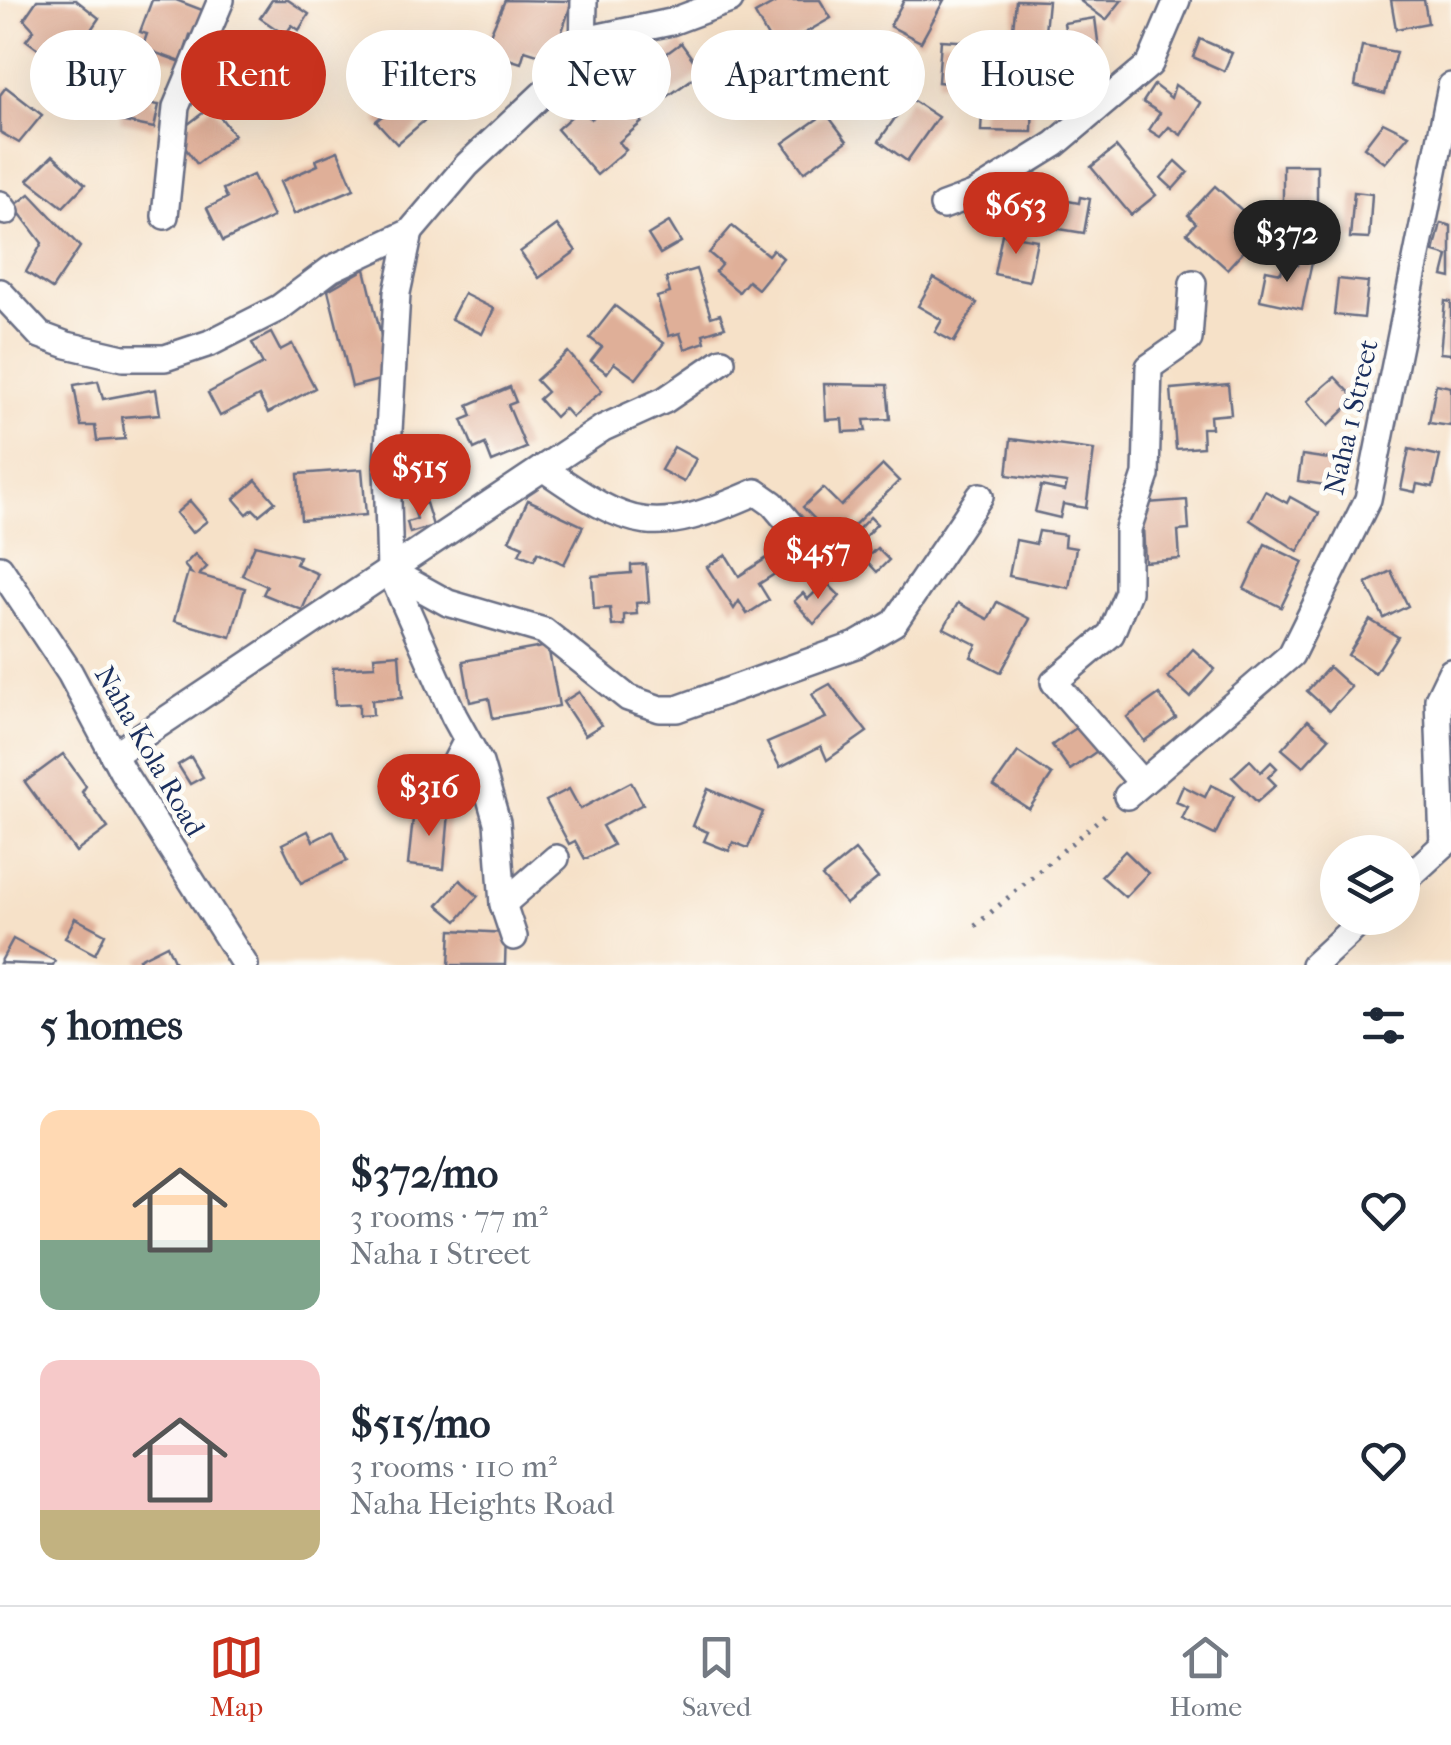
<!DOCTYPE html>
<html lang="en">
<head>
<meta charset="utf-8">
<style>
  body { margin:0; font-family:"IM FELL French Canon",serif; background:#f2f2f3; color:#1f2937; height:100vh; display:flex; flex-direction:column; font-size:38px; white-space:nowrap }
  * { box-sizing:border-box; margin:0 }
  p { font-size:32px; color:#747a83 }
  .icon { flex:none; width:55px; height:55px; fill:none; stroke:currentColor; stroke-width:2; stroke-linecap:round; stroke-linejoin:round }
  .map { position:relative; height:965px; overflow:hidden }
  .side { display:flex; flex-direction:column; background:#fff; flex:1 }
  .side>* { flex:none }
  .hud { position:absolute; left:30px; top:30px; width:1392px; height:90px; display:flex; gap:20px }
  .fabs { position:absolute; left:1320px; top:835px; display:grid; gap:20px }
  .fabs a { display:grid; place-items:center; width:100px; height:100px; border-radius:50%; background:#fff; box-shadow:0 10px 40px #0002; font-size:50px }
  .price { position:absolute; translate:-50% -85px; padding:0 22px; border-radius:35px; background:#c8321e; color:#fff; font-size:32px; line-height:65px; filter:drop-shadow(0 2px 5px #0008) }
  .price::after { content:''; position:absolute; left:50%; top:60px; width:30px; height:22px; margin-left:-15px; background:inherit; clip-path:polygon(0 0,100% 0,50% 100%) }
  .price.current { background:#222; color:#fff }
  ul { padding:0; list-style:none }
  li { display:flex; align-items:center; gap:30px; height:250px; padding:0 40px }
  li span { display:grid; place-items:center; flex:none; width:280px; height:200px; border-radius:20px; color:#555 }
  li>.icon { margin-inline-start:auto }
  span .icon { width:120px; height:120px; fill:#fffc; stroke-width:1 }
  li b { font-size:42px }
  h2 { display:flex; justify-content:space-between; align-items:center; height:120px; padding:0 40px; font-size:42px }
  .pill { padding:0 35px; border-radius:45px; background:#fff; box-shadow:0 10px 40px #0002; font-size:35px; line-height:90px }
  .pill.current { background:#c8321e; color:#fff }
  .menu { display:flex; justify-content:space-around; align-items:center; height:140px; border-top:2px solid #e0e1e3; background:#fff; font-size:28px; color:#747a83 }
  .menu a { display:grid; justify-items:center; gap:5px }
  .menu .current { color:#c8321e }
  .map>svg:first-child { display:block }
  .building { fill:#dfaf98 }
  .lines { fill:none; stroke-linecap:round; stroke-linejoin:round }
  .minor-casing { stroke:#686d83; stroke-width:30 }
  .path { stroke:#686d83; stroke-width:5; stroke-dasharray:2.5 8; stroke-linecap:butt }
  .minor { stroke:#fff; stroke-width:25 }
  .labels { text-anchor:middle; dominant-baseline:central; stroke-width:9; stroke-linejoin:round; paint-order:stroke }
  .street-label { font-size:28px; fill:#1b2f5e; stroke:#fdfcf7 }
</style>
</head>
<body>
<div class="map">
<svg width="1451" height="965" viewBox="0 0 1451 965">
  <rect width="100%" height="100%" fill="#fdfcf7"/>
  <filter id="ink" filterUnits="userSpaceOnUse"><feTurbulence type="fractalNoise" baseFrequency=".01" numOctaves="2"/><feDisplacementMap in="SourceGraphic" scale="20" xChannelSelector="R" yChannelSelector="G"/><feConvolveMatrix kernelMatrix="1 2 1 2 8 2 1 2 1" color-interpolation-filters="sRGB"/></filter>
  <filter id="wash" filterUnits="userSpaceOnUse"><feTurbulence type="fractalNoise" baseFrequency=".0048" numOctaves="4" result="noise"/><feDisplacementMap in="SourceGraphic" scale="40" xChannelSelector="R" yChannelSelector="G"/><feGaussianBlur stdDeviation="2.25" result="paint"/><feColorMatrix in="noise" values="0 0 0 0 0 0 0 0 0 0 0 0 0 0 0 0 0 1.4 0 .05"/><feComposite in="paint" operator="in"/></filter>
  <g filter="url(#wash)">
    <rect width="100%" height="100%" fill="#f6e1c8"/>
    <g id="blocks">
      <!-- building -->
      <g class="building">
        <path d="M37 0H76L99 18 73 56 55 45 46 55 26 40 34 30 24 19Z"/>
        <path d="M152 0H176L210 13 200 39 190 35 181 62 142 48 147 34 140 32Z"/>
        <path d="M272 0H288L309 14 299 30 292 25 285 35 260 18Z"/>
        <path d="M505 0 572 1 553 59 525 50 521 63 483 51Z"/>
        <path d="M780 0H820L831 18 775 50 755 14Z"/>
        <path d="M904 0H944L921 42 890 26Z"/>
        <path d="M1016 0 1048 1 1044 42 1012 38Z"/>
        <path d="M1079 0H1122L1106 20Z"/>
        <path d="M1391 0H1424L1428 23 1396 29Z"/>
        <path d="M1095 18 1102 72 1059 78 1053 44 1067 42 1064 23Z"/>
        <path d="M255 36 291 58 263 104 242 92 249 81 240 76 245 67 240 61Z"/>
        <path d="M1200 39 1232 53 1224 71 1193 57Z"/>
        <path d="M941 40 973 42 969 85 938 82Z"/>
        <path d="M681 43 702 72 650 109 629 81Z"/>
        <path d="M1362 46 1396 52 1385 94 1355 86Z"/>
        <path d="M129 74 156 79 152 104 159 105 154 128 120 121Z"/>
        <path d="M412 80 438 109 397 144 376 121 393 107 388 101Z"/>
        <path d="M1154 85 1171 98 1175 85 1201 103 1181 135 1169 127 1160 137 1149 130 1160 113 1143 102Z"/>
        <path d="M6 87 42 115 19 143 0 132V95Z"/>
        <path d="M983 93 1033 94 1032 132 981 131Z"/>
        <path d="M619 95 642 122 619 142 626 150 597 175 557 129 581 108 591 119Z"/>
        <path d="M909 98 938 117 907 161 879 141Z"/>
        <path d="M212 106 234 135 197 164 175 134Z"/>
        <path d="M826 113 847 141 804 172 783 143Z"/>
        <path d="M1383 122 1409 135 1385 163 1364 147Z"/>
        <path d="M1116 147 1156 195 1131 215 1091 167Z"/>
        <path d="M338 151 354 189 294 214 280 182 318 165 316 160Z"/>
        <path d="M53 155 85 184 63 207 28 180Z"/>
        <path d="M1176 161 1188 172 1173 189 1161 178Z"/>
        <rect x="1283" y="165" width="34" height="51"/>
        <path d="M253 175 273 217 223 241 207 208 227 198 223 189Z"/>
        <path d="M1033 186 1045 196 1033 209 1022 199Z"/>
        <path d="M1215 186 1263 229 1227 269 1187 233 1196 223 1188 215Z"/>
        <path d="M1354 192 1372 194 1369 239 1350 238Z"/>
        <path d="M30 194 80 247 52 289 26 272 42 243 14 206Z"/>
        <path d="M1080 197 1090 199 1084 233 1047 227 1052 198 1079 203Z"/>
        <path d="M669 222 681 242 660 254 648 235Z"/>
        <path d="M1441 223 1451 226V278L1443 276 1448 256 1434 252Z"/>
        <path d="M557 225 576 251 539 278 520 252Z"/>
        <path d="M732 226 768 255 773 249 783 258 758 289 748 281 739 292 715 272 722 264 709 253Z"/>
        <path d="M1002 234 1037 240 1029 281 994 274Z"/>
        <path d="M1299 260 1312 262 1302 309 1260 300 1266 270 1281 273 1284 262 1298 265Z"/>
        <path d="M365 269 391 377 352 387 328 290Z"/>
        <path d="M696 269 711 317 720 314 725 327 703 334 705 342 685 349 680 333 669 336 657 297 670 293 666 278Z"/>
        <path d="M934 278 977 303 954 342 935 332 942 320 918 306Z"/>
        <path d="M1338 279 1368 282 1364 318 1334 315Z"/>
        <path d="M464 294 494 309 482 334 451 319Z"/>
        <path d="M1445 301 1451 302V354L1440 353Z"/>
        <path d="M615 306 664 343 636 379 614 363 607 373 591 361 602 347 590 338Z"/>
        <path d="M271 333 280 350 292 344 315 388 268 413 259 396 220 416 208 393 263 364 252 343Z"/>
        <path d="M568 352 602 391 572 417 564 408 555 417 539 399 547 392 536 380Z"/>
        <path d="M1335 377 1356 399 1328 426 1307 401Z"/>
        <path d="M98 381 103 399 156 389 160 414 122 417 125 439 97 441 95 426H81L74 385Z"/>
        <path d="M824 384 887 385 890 419 864 420 866 431 843 432 842 419 826 420Z"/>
        <path d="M1228 384 1231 414 1210 416 1211 428H1202L1203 447 1176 449 1171 389Z"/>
        <path d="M1436 384 1451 387V426L1429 423Z"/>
        <path d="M510 387 516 402 508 405 526 448 492 462 485 444 474 449 462 420 472 416 468 405Z"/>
        <path d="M1011 439 1094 450 1086 508 1063 504 1060 518 1035 512 1041 486 1065 491 1067 483 1007 475Z"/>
        <path d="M674 447 696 459 684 482 661 470Z"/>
        <path d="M1409 449 1440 456 1433 487 1417 484 1415 492 1401 489Z"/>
        <path d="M1302 455 1336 460 1332 486 1298 481Z"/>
        <path d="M883 465 899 481 837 542 803 507 823 488 841 506Z"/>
        <path d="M362 469 366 515 301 520 298 474Z"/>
        <path d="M256 480 275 502 259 515 253 509 247 514 234 499Z"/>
        <path d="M1265 491 1287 503 1290 497 1319 513 1298 551 1250 520Z"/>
        <path d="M528 500 583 526 564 564 538 552 534 560 519 554 523 546 509 540Z"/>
        <path d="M1187 500 1189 530 1178 531 1180 559 1145 562 1143 527 1136 528 1134 504Z"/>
        <path d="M190 501 207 521 192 533 176 513Z"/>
        <path d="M426 503 433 526 410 533 407 522 417 519 413 507Z"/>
        <path d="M870 517 877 524 856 546 849 539Z"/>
        <path d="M1039 531 1065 535 1064 546 1076 548 1069 588 1009 576 1016 540 1036 544Z"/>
        <path d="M1265 544 1303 562 1281 607 1244 589Z"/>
        <path d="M255 545 299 556 296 564 318 574 302 610 263 594 267 586 242 575Z"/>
        <path d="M787 545 797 560 759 584 769 600 747 614 739 601 734 609 707 567 726 555 739 576Z"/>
        <path d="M877 548 889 560 877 572 865 559Z"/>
        <path d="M195 554 207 567 199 575 245 588 231 637 174 621 188 572 191 573 184 565Z"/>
        <path d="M646 564 649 602 636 603 637 614 624 615V625L612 626 610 608 594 609 592 576 631 573V565Z"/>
        <path d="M1391 571 1408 606 1384 618 1366 583Z"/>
        <path d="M826 582 840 596 814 624 794 601 803 593 808 599Z"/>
        <path d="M997 602 1030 619 1001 672 971 657 977 645 944 628 958 603 988 619Z"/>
        <path d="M1370 620 1398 637 1375 673 1348 655Z"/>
        <path d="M548 646 559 706 493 718 489 698 470 702 463 661Z"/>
        <path d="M1193 649 1215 669 1190 697 1168 677Z"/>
        <path d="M399 654 402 698 372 700 373 715 359 716V704L335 705 333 668 375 666 374 656Z"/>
        <path d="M1329 667 1351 687 1329 711 1307 691Z"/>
        <path d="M830 684 867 732 827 760 821 746 780 767 767 743 826 718 812 694Z"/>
        <path d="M579 692 601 725 585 735 563 702Z"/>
        <path d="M1159 694 1176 718 1144 741 1127 717Z"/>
        <path d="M1308 720 1329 738 1303 767 1282 749Z"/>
        <path d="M1082 724 1100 749 1070 770 1052 745Z"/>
        <path d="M1018 752 1052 775 1029 809 994 786Z"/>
        <path d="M63 754 86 786 82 792 108 828 76 852 25 782Z"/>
        <path d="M191 757 203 777 190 784 178 765Z"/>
        <path d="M1250 760 1261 772 1271 762 1277 768 1268 777 1276 785 1257 802 1232 777Z"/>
        <path d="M631 782 643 804 602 826 613 845 585 859 575 841 569 844 546 801 569 789 580 809Z"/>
        <path d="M1211 785 1234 796 1215 835 1182 819 1188 807 1176 802 1183 786 1205 797Z"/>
        <path d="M708 789 763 812 748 848 733 842 729 851 704 841 708 832 693 826Z"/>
        <path d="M414 809 449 813 444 869 408 865Z"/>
        <path d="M308 831 313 841 333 831 347 861 301 883 282 844Z"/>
        <path d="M855 850 878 878 846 904 822 877Z"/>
        <path d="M1125 851 1148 873 1125 897 1101 876Z"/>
        <path d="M460 880 478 896 457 921 438 905Z"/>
        <path d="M75 918 105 934 95 954 65 938Z"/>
        <path d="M451 930 506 933 505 965H449Z"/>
        <path d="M13 939 55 961 53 965 0 963Z"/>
        <path d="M167 945 176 965H142L139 959Z"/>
      </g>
    </g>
  </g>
  <g filter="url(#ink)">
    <use href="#blocks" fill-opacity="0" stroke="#686d83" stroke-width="2.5"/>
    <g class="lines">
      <!-- minor casing -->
      <g class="minor-casing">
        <g id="minor">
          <path d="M584 40 671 22 730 0"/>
          <path d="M0 204 6 212"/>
          <path d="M943 206 973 195 1055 144 1150 64 1177 0"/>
          <path d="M165 216 176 107 221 0"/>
          <path d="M410 232 397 293 387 465 390 571 454 716 480 763 497 822 503 904 514 937"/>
          <path d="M0 292 40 335 67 345 123 358H165L210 343 279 308 331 269 410 232 467 165 583 56 584 0"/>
          <path d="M543 468C633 531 654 537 756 492L773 504 813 551"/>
          <path d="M0 568 70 673 122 771 245 965"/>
          <path d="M390 571 448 603 544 631 628 698 660 709H677L856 645 894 623 980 496"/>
          <path d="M113 755 603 428 665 400 722 361"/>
          <path d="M1142 783 1054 682 1111 634 1128 592V529L1146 475 1149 367 1189 339 1193 283"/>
          <path d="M442 788 467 740"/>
          <path d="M1127 796 1291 655 1368 499 1451 86"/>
          <path d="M1443 845 1438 699 1451 672"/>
          <path d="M1402 883 1451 838"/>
          <path d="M503 904 556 858"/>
          <path d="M1314 965 1365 918"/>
        </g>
      </g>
      <!-- path -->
      <path class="path" d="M975 926 1109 811"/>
      <!-- minor -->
      <use href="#minor" class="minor"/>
    </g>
  </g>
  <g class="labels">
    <!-- street labels -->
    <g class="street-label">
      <text transform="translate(1351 417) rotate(-77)">Naha 1 Street</text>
      <text transform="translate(150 751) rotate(60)">Naha Kola Road</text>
    </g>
  </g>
</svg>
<div class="fabs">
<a><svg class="icon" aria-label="layers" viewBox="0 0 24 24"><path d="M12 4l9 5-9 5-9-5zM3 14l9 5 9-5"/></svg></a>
</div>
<b class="price" style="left:1016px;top:257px">$653</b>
<b class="price current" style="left:1287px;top:285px">$372</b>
<b class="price" style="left:420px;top:519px">$515</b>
<b class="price" style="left:818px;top:602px">$457</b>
<b class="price" style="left:429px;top:839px">$316</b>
<div class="hud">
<a class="pill">Buy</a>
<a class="pill current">Rent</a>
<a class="pill">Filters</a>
<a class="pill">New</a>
<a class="pill">Apartment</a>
<a class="pill">House</a>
</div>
</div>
<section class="side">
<h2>5 homes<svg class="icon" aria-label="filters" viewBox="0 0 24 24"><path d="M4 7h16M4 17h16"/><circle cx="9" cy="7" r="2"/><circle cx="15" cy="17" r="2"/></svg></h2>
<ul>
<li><span style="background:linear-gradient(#ffd9b3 65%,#7fa58c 0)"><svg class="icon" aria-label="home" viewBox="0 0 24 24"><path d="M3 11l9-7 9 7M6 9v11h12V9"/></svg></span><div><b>$372/mo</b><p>3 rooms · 77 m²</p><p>Naha 1 Street</p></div><svg class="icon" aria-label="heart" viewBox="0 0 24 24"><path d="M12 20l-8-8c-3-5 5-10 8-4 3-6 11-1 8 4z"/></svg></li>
<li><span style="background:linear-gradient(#f6c9c9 75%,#c2b280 0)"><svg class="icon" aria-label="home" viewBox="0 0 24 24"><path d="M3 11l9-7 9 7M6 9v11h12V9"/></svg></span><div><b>$515/mo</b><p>3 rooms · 110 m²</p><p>Naha Heights Road</p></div><svg class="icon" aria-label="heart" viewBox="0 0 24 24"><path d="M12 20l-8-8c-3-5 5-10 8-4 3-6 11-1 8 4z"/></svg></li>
</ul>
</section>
<nav class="menu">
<a class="current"><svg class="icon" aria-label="map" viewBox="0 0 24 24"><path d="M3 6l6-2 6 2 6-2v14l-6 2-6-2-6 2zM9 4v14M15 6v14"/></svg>Map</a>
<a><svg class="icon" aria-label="saved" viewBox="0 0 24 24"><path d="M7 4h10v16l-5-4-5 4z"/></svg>Saved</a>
<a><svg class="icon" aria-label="home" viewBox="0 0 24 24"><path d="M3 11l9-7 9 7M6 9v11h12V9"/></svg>Home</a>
</nav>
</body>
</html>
